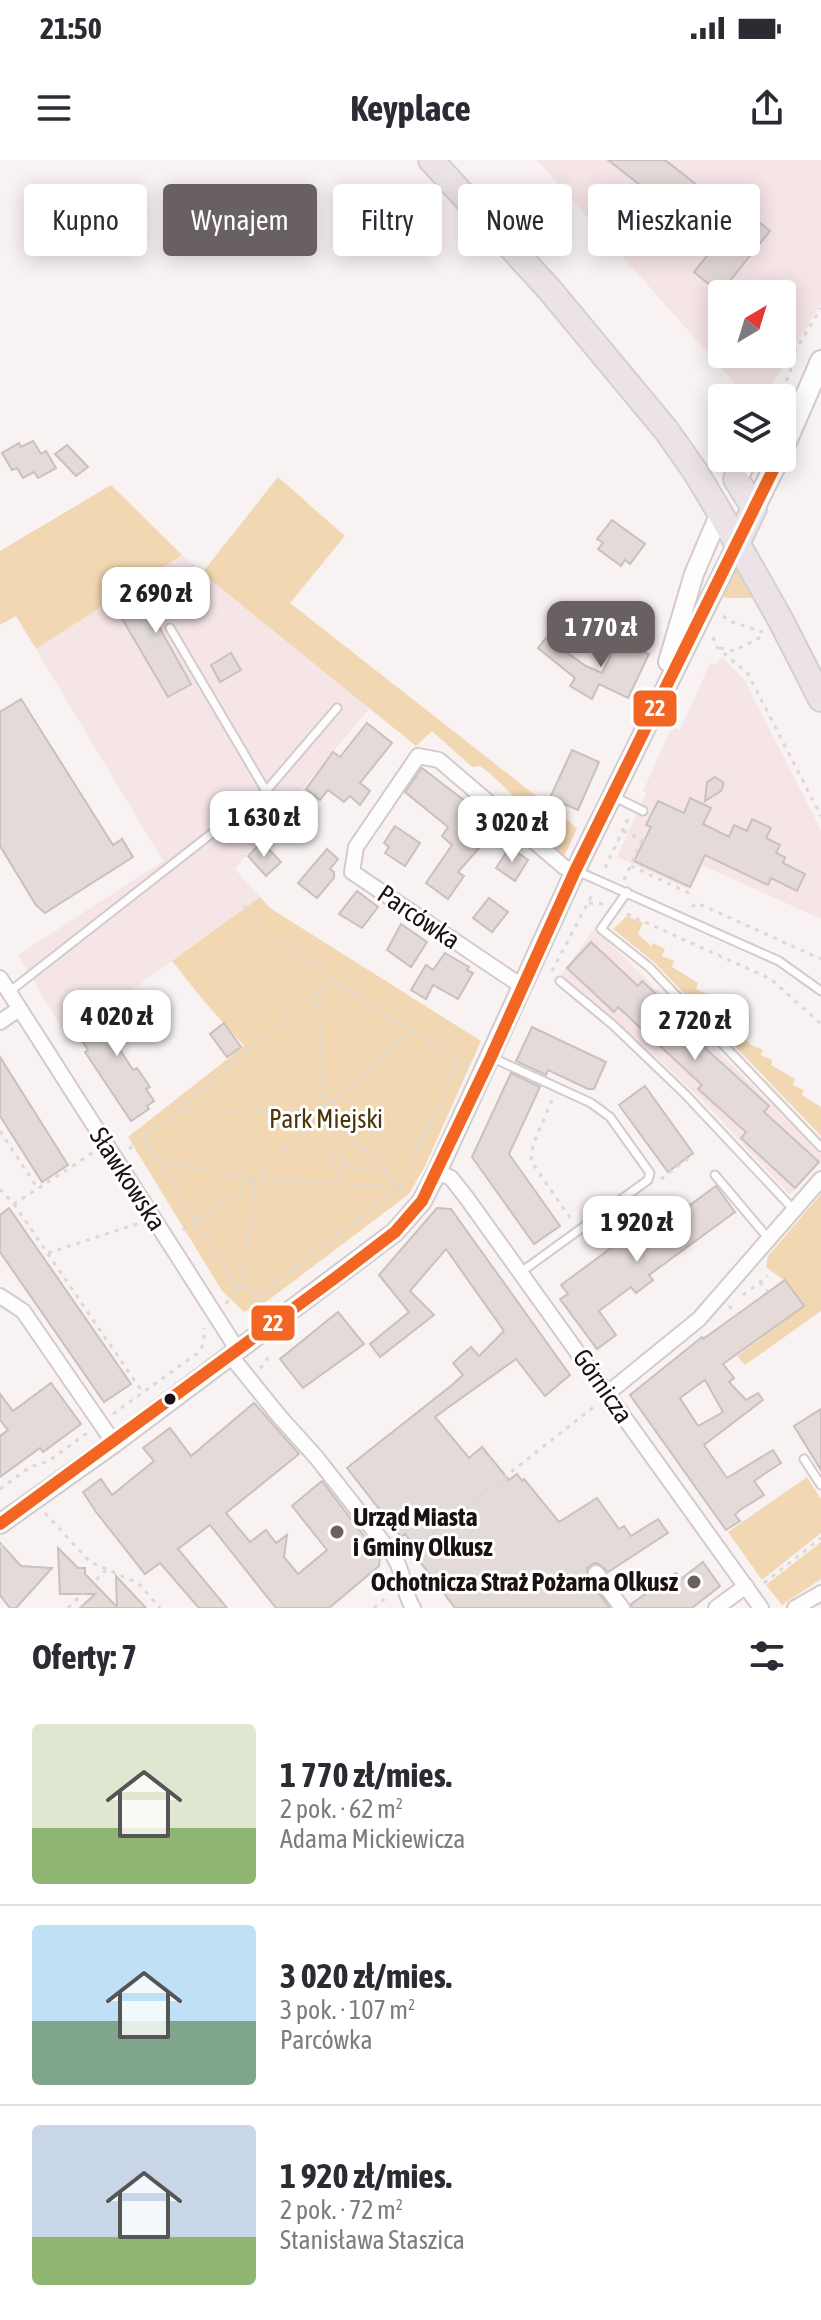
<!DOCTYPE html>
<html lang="pl">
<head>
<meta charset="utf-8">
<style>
  body { margin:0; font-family:"Asap Condensed",sans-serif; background:#f7f7f7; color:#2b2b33; height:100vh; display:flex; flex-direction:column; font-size:30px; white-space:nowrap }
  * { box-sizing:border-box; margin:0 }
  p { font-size:26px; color:#7c7c81 }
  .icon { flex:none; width:44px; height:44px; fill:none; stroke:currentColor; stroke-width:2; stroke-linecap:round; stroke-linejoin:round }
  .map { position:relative; height:1448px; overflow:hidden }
  .sheet { display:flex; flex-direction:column; background:#fff; flex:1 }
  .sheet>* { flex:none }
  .hud { position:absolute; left:24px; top:24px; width:774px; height:72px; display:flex; gap:16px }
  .needle { width:52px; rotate:38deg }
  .fabs { position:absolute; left:708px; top:120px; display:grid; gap:16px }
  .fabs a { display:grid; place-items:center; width:88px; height:88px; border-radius:8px; background:#fff; box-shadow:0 4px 20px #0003; font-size:40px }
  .price { position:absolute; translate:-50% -68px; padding:0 18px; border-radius:16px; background:#fff; color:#222; font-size:26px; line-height:52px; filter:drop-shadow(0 2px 4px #0008) }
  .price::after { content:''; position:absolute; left:50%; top:48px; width:24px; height:18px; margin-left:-12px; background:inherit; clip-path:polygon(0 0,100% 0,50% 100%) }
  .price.on { background:#696061; color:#fff }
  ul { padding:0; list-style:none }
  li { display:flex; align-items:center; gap:24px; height:200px; padding:0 32px }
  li+li { border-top:2px solid #e1e1e2 }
  li span { display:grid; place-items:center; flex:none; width:224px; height:160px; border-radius:8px; color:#555 }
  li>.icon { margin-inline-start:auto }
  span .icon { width:96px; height:96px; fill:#fffc; stroke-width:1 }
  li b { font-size:34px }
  h2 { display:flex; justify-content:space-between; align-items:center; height:96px; padding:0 32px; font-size:34px }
  .pill { padding:0 28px; border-radius:8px; background:#fff; box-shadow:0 4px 20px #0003; font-size:28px; line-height:72px }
  .pill.on { background:#696061; color:#fff }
  .status { display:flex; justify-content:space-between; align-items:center; height:56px; padding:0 40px; background:#fff; direction:ltr }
  .status svg { height:22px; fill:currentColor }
  header { display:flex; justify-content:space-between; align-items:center; height:104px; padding:0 32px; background:#fff; font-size:36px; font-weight:700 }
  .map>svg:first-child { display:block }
  .built { fill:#f6e5e6; fill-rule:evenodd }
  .green { fill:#f2d8b2 }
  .building { fill:#e4dbd9; stroke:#c9c0bf; stroke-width:2; fill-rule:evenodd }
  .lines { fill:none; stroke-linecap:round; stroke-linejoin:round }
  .service-casing { stroke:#d4cacb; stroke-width:11 }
  .minor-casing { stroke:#d4cacb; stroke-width:18 }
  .tertiary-casing { stroke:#d4cacb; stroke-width:22 }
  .secondary-casing { stroke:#d4cacb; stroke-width:24 }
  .primary-casing { stroke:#d4cfd0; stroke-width:28 }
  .path { stroke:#dad8d8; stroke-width:3; stroke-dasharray:4 6; stroke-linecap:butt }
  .service { stroke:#fefdfd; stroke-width:7 }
  .minor { stroke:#fefdfd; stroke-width:14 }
  .tertiary { stroke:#fefdfd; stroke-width:18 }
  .secondary { stroke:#fefdfd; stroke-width:20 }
  .primary { stroke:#ebe3e8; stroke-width:24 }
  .bus-1-casing { stroke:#fff; stroke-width:18 }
  .bus-1 { stroke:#f26522; stroke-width:12 }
  .bus-dot { fill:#1c1112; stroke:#fff; stroke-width:3 }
  .poi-dot { fill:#696061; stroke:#fff; stroke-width:3 }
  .labels { text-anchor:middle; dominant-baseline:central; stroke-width:6; stroke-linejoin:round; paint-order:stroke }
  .street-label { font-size:26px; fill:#1c1112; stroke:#fff }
  .park-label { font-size:26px; fill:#4b350b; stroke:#fff }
  .poi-label { font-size:26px; font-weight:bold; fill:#1c1112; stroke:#fff; text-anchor:start }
  .line-badge { stroke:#fff; stroke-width:3 }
  .badge-label { font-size:22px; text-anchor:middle; font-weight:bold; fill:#fff }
</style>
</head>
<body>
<div class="status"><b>21:50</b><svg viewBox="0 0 49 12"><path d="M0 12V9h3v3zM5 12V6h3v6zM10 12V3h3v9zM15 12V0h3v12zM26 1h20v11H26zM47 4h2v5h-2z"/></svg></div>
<header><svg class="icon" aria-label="menu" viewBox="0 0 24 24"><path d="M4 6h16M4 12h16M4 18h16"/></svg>Keyplace<svg class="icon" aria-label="share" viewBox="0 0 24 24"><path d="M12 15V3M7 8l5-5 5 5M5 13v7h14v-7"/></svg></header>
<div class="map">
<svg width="821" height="1448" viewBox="0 0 821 1448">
  <rect width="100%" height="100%" fill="#f9f2f3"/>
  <!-- built -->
  <g class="built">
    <path d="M537 0H821V144L763 238 739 228ZM722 134H782V194H722Z"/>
    <path d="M182 395 370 548 235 709 260 737 67 877 18 795 163 701 36 489Z"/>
    <path d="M722 497 744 519 821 670V759L702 705 690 730 617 697 646 633 643 631 670 571 673 567 680 570 710 503 716 504Z"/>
    <path d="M595 768 821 994V1001L790 1035 703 941 638 880 561 815Z"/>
  </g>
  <!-- green -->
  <g class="green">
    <path d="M278 317 345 376 290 443 577 668 564 697 523 660 524 645C508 632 497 618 480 606L472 607 432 571 416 586 202 413Z"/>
    <path d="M111 325 182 395 36 489 16 456 0 465V391Z"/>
    <path d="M735 405 753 438H725L722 433Z"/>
    <path d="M260 737 270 748 481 881 425 1006 409 1034 266 1142 244 1152 222 1131 128 977 244 886 203 840 172 801Z"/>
    <path d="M627 756 643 763 638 774 651 786 653 783 665 789 662 796 674 801 672 807 698 823 696 829 709 835 707 842 730 856 728 862 740 867 738 872 751 885 763 890 761 895 772 900 771 905 795 919 793 925 804 930 802 935 821 947V976L655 803 613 769Z"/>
    <path d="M821 1034V1151L745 1205 737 1196 803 1147 784 1120 766 1107 768 1096Z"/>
    <path d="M807 1317 821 1339V1373L762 1420 728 1372Z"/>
    <path d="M821 1382V1419L782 1445 766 1425Z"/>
  </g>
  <!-- building -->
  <g class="building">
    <path d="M608 0H665L702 29 680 56Z"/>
    <path d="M744 50 770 71 720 133 694 112Z"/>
    <path d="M33 281 41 294 46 291 56 308 38 318 34 312 23 318 17 308 12 310 2 293 19 283 21 287Z"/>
    <path d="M67 285 88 307 76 316 55 294Z"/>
    <path d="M612 360 645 384 630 404 625 400 621 406 598 389 603 383 597 379Z"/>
    <path d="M172 419 184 441 154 458 191 524 168 537 117 450Z"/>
    <path d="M546 478 586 506 602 513 618 480 649 494 628 538 599 524 592 539 570 526 575 518 538 488Z"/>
    <path d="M231 493 241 510 220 522 211 505Z"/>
    <path d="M21 539 113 685 122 679 133 697 45 753 36 745 0 686V552Z"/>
    <path d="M367 563 392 583 360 623 370 631 360 645 350 636 344 642 328 630 320 640 306 629 333 592 340 597Z"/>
    <path d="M572 590 599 602 578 650 550 638Z"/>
    <path d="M422 608 478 651 474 655 493 672 458 712 464 716 448 739 426 723 452 685 442 676 448 667 405 632Z"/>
    <path d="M715 617 723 622V626L721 631 705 641 707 622Z"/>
    <path d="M690 638 711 648 703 664 729 677 734 665 747 671 752 659 771 668 766 678 780 685 776 693 785 697 783 703 805 714 797 731 771 718 768 725 705 695 690 727 634 701 651 667 646 665 658 641 684 653Z"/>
    <path d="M395 666 420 683 405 706 385 693 389 687 384 683Z"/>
    <path d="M262 682 281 702 266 716 248 696Z"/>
    <path d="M510 687 528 700 515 721 496 708Z"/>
    <path d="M327 689 338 699 330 709 334 712V718L317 738 298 723Z"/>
    <path d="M357 731 378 747 362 768 339 754Z"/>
    <path d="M489 738 508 752 492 772 473 758Z"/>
    <path d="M401 764 427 782 411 807 387 790Z"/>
    <path d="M591 782 638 826 642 821 709 883 705 888 769 946 764 952 819 1002 795 1028 741 978 746 972 698 929 702 925 618 847 614 852 567 808Z"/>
    <path d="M445 793 469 807 467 810 473 813 458 839 433 825 426 839 411 830 426 805 433 810Z"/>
    <path d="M133 833 143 849 112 869 118 879 115 882 133 910 137 908 150 927 146 929 154 941 147 946 149 949 131 961 85 892 88 890 76 872Z"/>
    <path d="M224 863 241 887 227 897 210 874Z"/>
    <path d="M532 867 606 902 594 929H588L548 910 546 915 516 901Z"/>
    <path d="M0 897 68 1005 42 1022 0 956Z"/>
    <path d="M511 913 540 927 509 994 560 1066 534 1084 472 997Z"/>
    <path d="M645 926 693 993 668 1012 619 945Z"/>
    <path d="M716 1026 735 1052 649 1115 653 1120 636 1133 631 1127 599 1151 616 1175 597 1189 560 1139 568 1134 561 1125 630 1074 637 1084Z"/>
    <path d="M9 1048 131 1224 104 1242 0 1092V1055Z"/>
    <path d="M437 1048 451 1049 570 1215 545 1236 516 1199 435 1257 469 1298 482 1287 509 1320 517 1314 522 1321 524 1319 559 1362 597 1338 619 1369 624 1366 631 1376 658 1359 668 1373 608 1412 599 1404 594 1403 587 1408 588 1419 610 1448H455L418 1399 422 1395 405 1374 401 1377 347 1308 452 1225 463 1215 453 1203 471 1187 479 1196 504 1171 446 1089 410 1131 434 1155 380 1197 370 1184 409 1152 379 1115Z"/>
    <path d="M785 1120 804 1146 723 1204 734 1218 729 1222 746 1240 758 1233 763 1240 704 1285 727 1318 773 1290 781 1303 754 1321 764 1335 740 1350 735 1355 740 1361 726 1370 630 1235 702 1177 703 1179ZM705 1220 723 1252 698 1266 680 1238Z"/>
    <path d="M338 1152 364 1184 303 1228 280 1199Z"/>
    <path d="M51 1223 81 1264 43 1292 40 1288 0 1317V1276L8 1270 0 1260V1234L13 1251Z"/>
    <path d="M254 1243 299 1294 226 1353 250 1382 266 1370 276 1383 287 1375 284 1397 298 1414 327 1390 292 1346 322 1321 380 1397 379 1406 329 1448H276L210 1365 178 1389 227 1448H199L160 1403 145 1414 96 1352 83 1332 101 1319 112 1335 154 1301 143 1288 170 1268 191 1296Z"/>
    <path d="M821 1249V1310L794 1266Z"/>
    <path d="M0 1383 21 1406 52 1408 16 1448H10L0 1435Z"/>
    <path d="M58 1388 78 1408H85V1414L117 1447 116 1416 146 1448H80L95 1434H60Z"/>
    <path d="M703 1402 720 1426 692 1448H632L631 1444 676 1413 681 1419Z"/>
  </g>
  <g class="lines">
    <!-- service casing -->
    <g class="service-casing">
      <g id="service">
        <path d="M170 468 266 631"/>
        <path d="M613 636 643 651"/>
        <path d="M577 711 779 801 821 831"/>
        <path d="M627 732 601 769 649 807 821 987"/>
        <path d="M560 821 613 865 685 934 794 1050"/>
        <path d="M9 832 266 631 337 548"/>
        <path d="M493 898 591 943 610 957 650 1013 648 1020 521 1112"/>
        <path d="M715 1015 768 1078"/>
        <path d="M804 1299 821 1325"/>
      </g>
    </g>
    <!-- minor casing -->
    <g class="minor-casing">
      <g id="minor">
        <path d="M0 818 237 1189"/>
        <path d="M523 827 352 712 356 687 418 596 439 600 564 707 575 711"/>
        <path d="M0 862 19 849"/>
        <path d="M437 1012 451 1018 466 1037 761 1448"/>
        <path d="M0 1136 23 1151 114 1283"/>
        <path d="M230 1195 279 1256 316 1297 393 1395C406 1415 402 1430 413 1448"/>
        <path d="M608 1233 699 1159 821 1019"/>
        <path d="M596 1413 622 1448"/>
        <path d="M716 1448 746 1426"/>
        <path d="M795 1448 821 1433"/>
      </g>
    </g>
    <!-- tertiary casing -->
    <g class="tertiary-casing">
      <g id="tertiary">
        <path d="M668 502 694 414 720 353"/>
        <path d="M0 1364 114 1283 395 1072 422 1041 437 1012 575 711 737 384"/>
      </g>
    </g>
    <!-- secondary casing -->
    <g class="secondary-casing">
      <g id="secondary">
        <path d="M782 291 821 201"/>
        <path d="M736 319 748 298"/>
        <path d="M754 348 779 298"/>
      </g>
    </g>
    <!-- primary casing -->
    <g class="primary-casing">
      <g id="primary">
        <path d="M431 0 549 129 666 270 695 311 720 353 780 459 821 539"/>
        <path d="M736 319 754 348 737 384"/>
      </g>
    </g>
    <!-- path -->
    <g class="path">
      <path d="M776 238 790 214 793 194 821 148"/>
      <path d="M718 260 722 264"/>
      <path d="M723 456 729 461 763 472"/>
      <path d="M713 477 717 487 748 514 821 656"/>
      <path d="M720 488 734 491 765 475"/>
      <path d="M623 671 645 681"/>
      <path d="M631 706 689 733"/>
      <path d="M605 708 629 657"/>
      <path d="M624 720 642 680"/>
      <path d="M589 743 605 744"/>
      <path d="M244 746 264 771 333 821 465 905"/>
      <path d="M692 747 697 743 821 799"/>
      <path d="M627 754 771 819 821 864"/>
      <path d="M552 811 593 733"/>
      <path d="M319 833 324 951 410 871"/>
      <path d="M552 940 533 985 531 1001 571 1059"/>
      <path d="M176 950 324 951"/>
      <path d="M0 971 38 1029"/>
      <path d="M129 989 143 978"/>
      <circle cx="337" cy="1004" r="8"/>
      <path d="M155 996 175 1003 255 1019 400 1027"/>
      <path d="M345 1006 385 1013"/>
      <path d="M661 1019 694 994"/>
      <path d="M0 1029 14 1044 94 992"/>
      <path d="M14 1044 143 1233"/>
      <path d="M183 1070 255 1019"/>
      <path d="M48 1093 140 1063"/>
      <path d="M760 1122 768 1132"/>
      <path d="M237 1127 143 978 333 821"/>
      <path d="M243 1128 255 1019 324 951 405 1031"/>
      <path d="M743 1135 768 1116"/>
      <path d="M256 1137 400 1027 459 902"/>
      <path d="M226 1144 237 1127 252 1129 263 1147"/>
      <path d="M729 1146 737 1155"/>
      <path d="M260 1208 266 1203 269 1191"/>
      <path d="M113 1254 199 1192 204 1183V1168"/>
      <path d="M0 1329 30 1307 49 1301 87 1273"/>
      <path d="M45 1353 90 1402 138 1423 160 1448"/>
      <path d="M0 1387 8 1381"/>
      <path d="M409 1392 595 1246"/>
      <path d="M764 1423 821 1378"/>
      <path d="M68 1448 106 1410"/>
      <path d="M374 1448 389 1435"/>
    </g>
    <!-- service -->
    <use href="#service" class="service"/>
    <!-- minor -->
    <use href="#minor" class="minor"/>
    <!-- tertiary -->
    <use href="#tertiary" class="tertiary"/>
    <!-- secondary -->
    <use href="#secondary" class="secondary"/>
    <!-- primary -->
    <use href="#primary" class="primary"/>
    <!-- bus-1 casing -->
    <g class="bus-1-casing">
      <path id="bus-1" d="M0 1364 335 1118 395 1072 422 1041 491 897 575 711 779 298"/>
    </g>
    <!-- bus-1 -->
    <use href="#bus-1" class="bus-1"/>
  </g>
  <!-- markers -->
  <circle class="bus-dot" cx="170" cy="1239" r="7"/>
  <g class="poi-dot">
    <circle cx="337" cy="1372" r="8"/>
    <circle cx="694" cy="1422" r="8"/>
  </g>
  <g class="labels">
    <!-- street labels -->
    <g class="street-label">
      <text transform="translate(419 757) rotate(34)">Parcówka</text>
      <text transform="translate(128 1019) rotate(57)">Sławkowska</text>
      <text transform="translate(603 1226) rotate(55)">Górnicza</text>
    </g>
    <!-- park labels -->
    <g class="park-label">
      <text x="326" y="959">Park Miejski</text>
    </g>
    <!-- poi labels -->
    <g class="poi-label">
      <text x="353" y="1357">Urząd Miasta<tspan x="353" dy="30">i Gminy Olkusz</tspan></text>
      <text x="678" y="1422" text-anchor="end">Ochotnicza Straż Pożarna Olkusz</text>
    </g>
  </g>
  <g class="line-badge">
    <rect x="632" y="529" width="46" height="39" rx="8" fill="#f26522"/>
    <rect x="250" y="1144" width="46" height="38" rx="8" fill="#f26522"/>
  </g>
  <g class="badge-label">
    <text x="655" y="556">22</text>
    <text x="273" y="1171">22</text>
  </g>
</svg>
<div class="fabs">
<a><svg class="needle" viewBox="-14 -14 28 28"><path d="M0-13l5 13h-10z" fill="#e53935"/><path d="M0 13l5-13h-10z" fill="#7c7c81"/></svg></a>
<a><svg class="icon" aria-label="layers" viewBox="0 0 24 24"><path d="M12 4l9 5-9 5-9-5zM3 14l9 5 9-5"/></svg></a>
</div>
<b class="price" style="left:156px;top:475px">2 690 zł</b>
<b class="price on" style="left:601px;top:509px">1 770 zł</b>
<b class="price" style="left:264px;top:699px">1 630 zł</b>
<b class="price" style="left:512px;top:704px">3 020 zł</b>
<b class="price" style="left:117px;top:898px">4 020 zł</b>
<b class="price" style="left:695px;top:902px">2 720 zł</b>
<b class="price" style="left:637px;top:1104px">1 920 zł</b>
<div class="hud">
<a class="pill">Kupno</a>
<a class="pill on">Wynajem</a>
<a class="pill">Filtry</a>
<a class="pill">Nowe</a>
<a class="pill">Mieszkanie</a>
</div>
</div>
<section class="sheet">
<h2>Oferty: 7<svg class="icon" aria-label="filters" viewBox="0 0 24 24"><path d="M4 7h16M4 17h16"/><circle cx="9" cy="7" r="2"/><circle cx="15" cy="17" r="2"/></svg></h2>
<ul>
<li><span style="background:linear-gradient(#dfe7d0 65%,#8fb573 0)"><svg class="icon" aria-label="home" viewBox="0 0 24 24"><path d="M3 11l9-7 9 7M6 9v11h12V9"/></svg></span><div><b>1 770 zł/mies.</b><p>2 pok. · 62 m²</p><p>Adama Mickiewicza</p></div></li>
<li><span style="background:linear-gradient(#bfe0f5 60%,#7fa58c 0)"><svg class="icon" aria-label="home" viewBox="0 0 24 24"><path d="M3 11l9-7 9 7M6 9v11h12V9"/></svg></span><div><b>3 020 zł/mies.</b><p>3 pok. · 107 m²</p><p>Parcówka</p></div></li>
<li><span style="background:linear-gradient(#c9d6e8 70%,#8fb573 0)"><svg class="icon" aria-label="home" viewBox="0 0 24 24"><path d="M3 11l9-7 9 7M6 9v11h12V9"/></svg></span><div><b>1 920 zł/mies.</b><p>2 pok. · 72 m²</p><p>Stanisława Staszica</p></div></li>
</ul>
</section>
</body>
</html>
